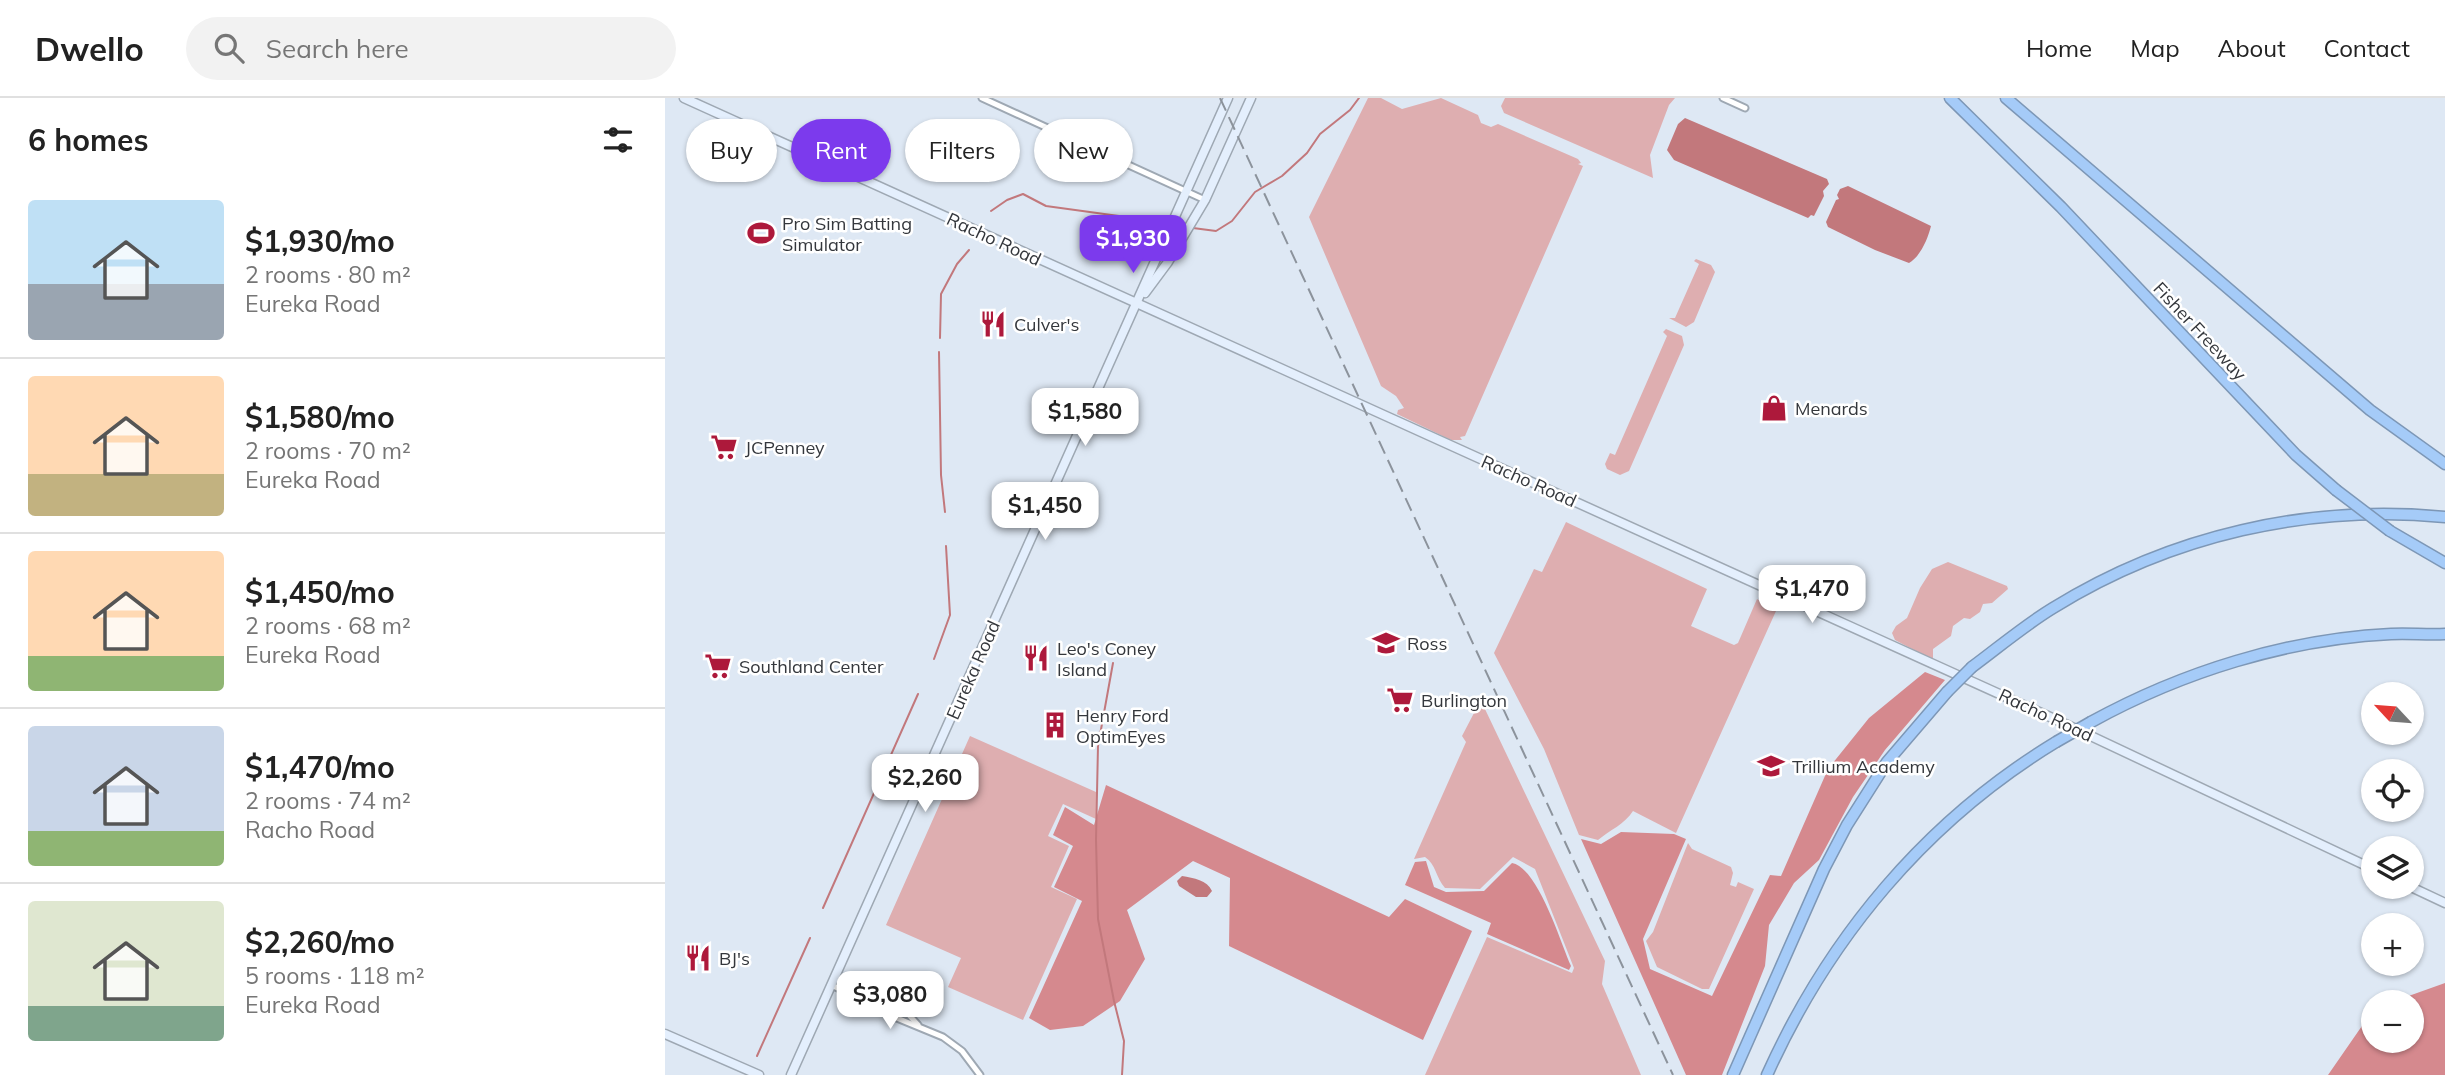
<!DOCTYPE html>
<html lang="en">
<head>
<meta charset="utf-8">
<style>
  body { margin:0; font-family:Mulish,sans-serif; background:#f2f2f2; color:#222; height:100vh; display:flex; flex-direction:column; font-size:26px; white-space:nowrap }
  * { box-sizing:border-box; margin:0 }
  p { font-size:23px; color:#767676 }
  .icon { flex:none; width:38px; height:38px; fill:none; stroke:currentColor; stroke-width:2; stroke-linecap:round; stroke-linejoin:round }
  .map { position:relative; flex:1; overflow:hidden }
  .details { display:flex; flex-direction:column; background:#fff; width:665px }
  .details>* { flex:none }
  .banner { position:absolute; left:21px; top:21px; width:665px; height:63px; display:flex; gap:14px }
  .needle { width:46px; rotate:296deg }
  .fabs { position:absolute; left:1696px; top:584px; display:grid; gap:14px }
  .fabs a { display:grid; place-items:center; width:63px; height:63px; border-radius:50%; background:#fff; box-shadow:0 2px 5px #0004; font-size:35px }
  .price { position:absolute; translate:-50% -60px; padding:0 16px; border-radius:14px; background:#fff; color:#222; font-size:23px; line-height:46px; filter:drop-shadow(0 2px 4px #0008) }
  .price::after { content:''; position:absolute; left:50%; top:42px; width:21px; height:16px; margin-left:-10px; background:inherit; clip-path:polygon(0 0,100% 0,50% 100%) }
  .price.selected { background:#7c3aed; color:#fff }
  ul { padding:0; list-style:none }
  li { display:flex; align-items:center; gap:21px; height:175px; padding:0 28px }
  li+li { border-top:2px solid #e0e0e0 }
  li span { display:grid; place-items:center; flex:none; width:196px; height:140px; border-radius:7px; color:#555 }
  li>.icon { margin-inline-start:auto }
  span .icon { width:84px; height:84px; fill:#fffc; stroke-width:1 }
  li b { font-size:30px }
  h2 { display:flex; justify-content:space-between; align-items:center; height:84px; padding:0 28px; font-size:30px }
  .chip { padding:0 24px; border-radius:32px; background:#fff; box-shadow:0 2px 5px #0004; font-size:24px; line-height:63px }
  .chip.selected { background:#7c3aed; color:#fff }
  header { display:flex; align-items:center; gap:42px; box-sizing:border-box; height:98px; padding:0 35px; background:#fff; border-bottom:2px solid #e0e0e0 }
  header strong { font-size:33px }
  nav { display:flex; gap:38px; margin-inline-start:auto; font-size:24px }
  .search { width:490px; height:63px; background:#f2f2f2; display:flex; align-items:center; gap:18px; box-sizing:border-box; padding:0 24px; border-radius:38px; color:#767676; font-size:26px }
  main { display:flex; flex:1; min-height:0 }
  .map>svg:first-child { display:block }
  .green { fill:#deaeb0 }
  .forest { fill:#d5898e }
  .water { fill:#c2787c }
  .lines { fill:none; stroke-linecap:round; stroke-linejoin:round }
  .stream { stroke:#c2787c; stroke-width:2 }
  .street-casing { stroke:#9ea8b3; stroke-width:9 }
  .secondary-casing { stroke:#9ea8b3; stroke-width:11 }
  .highway-casing { stroke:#7d97b6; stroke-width:13 }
  .street { stroke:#fff; stroke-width:5 }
  .secondary { stroke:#e4effd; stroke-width:8 }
  .highway { stroke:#a5cbf8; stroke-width:10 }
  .rail { stroke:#8c939c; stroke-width:2; stroke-dasharray:14 7; stroke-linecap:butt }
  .highway-bridge-casing { stroke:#7d97b6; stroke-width:13; stroke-linecap:butt }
  .highway-bridge { stroke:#a5cbf8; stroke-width:10 }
  .labels { text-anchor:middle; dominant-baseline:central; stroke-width:5; stroke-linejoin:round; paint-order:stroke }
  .poi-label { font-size:18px; fill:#34373c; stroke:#fff; text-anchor:start }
  .street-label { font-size:18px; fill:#34373c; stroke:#fff }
</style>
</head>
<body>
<header>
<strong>Dwello</strong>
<div class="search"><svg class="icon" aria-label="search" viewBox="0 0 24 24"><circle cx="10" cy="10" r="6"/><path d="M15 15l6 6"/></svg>Search here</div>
<nav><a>Home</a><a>Map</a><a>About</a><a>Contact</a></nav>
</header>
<main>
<section class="details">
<h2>6 homes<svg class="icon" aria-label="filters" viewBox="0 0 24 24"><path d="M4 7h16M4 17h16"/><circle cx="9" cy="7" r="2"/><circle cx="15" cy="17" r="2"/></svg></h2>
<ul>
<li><span style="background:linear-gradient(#bfe0f5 60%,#9aa5b1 0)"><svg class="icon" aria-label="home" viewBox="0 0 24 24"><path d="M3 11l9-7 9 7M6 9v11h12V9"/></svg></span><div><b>$1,930/mo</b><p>2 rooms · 80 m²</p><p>Eureka Road</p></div></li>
<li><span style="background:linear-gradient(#ffd9b3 70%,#c2b280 0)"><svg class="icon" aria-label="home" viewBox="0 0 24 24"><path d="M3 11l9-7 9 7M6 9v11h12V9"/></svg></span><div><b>$1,580/mo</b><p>2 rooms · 70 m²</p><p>Eureka Road</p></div></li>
<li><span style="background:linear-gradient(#ffd9b3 75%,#8fb573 0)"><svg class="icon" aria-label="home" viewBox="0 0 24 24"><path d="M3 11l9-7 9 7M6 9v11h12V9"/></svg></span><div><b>$1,450/mo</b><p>2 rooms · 68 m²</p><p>Eureka Road</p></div></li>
<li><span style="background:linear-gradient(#c9d6e8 75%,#8fb573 0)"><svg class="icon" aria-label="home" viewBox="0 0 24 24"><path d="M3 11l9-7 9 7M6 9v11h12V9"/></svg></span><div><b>$1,470/mo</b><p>2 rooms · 74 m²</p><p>Racho Road</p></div></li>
<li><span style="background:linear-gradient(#dfe7d0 75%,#7fa58c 0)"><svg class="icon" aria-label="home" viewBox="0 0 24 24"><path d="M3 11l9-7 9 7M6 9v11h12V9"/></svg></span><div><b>$2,260/mo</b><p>5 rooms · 118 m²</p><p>Eureka Road</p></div></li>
</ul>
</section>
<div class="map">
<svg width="1780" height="977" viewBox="0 0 1780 977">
  <rect width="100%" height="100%" fill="#dee8f4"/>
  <!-- green -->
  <g class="green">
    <path d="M703 0H716L737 11 776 0 813 17 816 25 826 29 833 26 913 61 916 65 913 66 918 68 800 338 795 339 797 342H786L732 316 733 312 739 310 731 298 716 288 644 119Z"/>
    <path d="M840 0H1010L1004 7 985 57 988 80 839 15 836 8Z"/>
    <path d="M1031 161 1046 167 1050 174 1029 224 1021 229 1004 220H1010L1034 166 1029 163Z"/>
    <path d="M1001 231 1017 238 1019 247 964 373 955 377 942 371 940 366 945 355 950 357 1002 238 998 234Z"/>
    <path d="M901 424 1042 491 1026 528 1069 547 1073 545 1092 501 1111 513 1011 735 968 713C960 726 945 732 933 742L914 737 879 651 829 555 869 471 877 474Z"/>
    <path d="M1283 464 1342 488 1343 491 1327 505 1318 506 1315 514 1305 521 1299 520 1288 528 1286 538 1268 551V562L1230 542 1227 535 1231 528 1242 520 1255 490 1267 471Z"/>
    <path d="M819 609 940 863 937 886 976 977H760L822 839 907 875 909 870 870 771 848 759 815 791 780 790C771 780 771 766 760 759L749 761 801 644 797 638 809 615Z"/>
    <path d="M305 638 431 694V721L398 706 383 738 404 748 386 789 412 801 358 922 283 889 296 860 221 827Z"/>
    <path d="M1023 745 1027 751 1066 769 1068 775 1065 787 1071 789 1073 784 1089 791 1044 891H1037L992 869 981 843 988 834Z"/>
  </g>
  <!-- forest -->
  <g class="forest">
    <path d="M1260 574 1280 582 1220 652 1188 699 1154 762 1129 785 1104 827 1100 868 1057 977H1021L916 741 936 746 956 734 1009 736 1021 741 978 841 985 871 1047 898 1105 777 1116 778 1163 671 1204 620Z"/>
    <path d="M441 687 724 819 740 801 807 833 758 942 564 848 565 780 528 763 462 812 480 861 455 903 418 928 385 932 364 920 417 803 389 789 408 748 388 737 400 709 429 727Z"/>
    <path d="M761 763 769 789 781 794 819 793 847 765C873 770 895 843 906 868L904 872 822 836 826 825 740 787 750 764Z"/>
    <path d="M1780 885V977H1663L1708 912V943H1746V905H1724Z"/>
  </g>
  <!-- water -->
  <g class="water">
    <path d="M1020 20 1162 81 1164 86 1158 93 1159 98 1149 118 1146 117 1143 120 1009 62 1002 52 1013 26Z"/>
    <path d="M1183 88 1266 128C1263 140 1256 158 1244 165L1210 152 1163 129 1161 124 1171 102 1174 101 1172 97 1175 91Z"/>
    <path d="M517 778C529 780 542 782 547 793L542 799H531L514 788 512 783Z"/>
  </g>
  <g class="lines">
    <!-- stream -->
    <g class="stream">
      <path d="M326 113 342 102 358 96 381 108 505 125"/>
      <path d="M528 130 551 133 567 123 590 94 617 78 642 55 655 36 685 12 694 0"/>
      <path d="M275 240 276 196 292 166 304 152"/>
      <path d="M274 254 276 377 280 414"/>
      <path d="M269 561 285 517 281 448"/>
      <path d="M448 565 433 648 431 742 433 821 449 903 459 943 457 977"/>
      <path d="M158 810 253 596"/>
      <path d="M92 958 145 840"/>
    </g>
    <!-- street casing -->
    <g class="street-casing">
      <g id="street">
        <path d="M317 0 540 102"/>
        <path d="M1058 0 1080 10"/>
        <path d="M166 887 201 903H211L244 917 253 927"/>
        <path d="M201 903 205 909 278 939 297 953 315 977"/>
      </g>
    </g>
    <!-- secondary casing -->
    <g class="secondary-casing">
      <g id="secondary">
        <path d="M19 0 1394 623 1708 771"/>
        <path d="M480 195 503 164 540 102 586 0"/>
        <path d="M1746 789 1780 805"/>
        <path d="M0 936 94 977"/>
        <path d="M126 977 563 0"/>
      </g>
    </g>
    <!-- highway casing -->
    <g class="highway-casing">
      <g id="highway">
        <path d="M1285 0 1396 109 1631 357 1671 392"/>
        <path d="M1341 0 1705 312 1780 366"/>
        <path d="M1725 433 1780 465"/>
        <path d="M1307 569C1334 549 1360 527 1388 510 1506 437 1643 406 1780 419"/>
        <path d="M1426 624C1517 574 1622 541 1726 536 1744 535 1762 537 1780 536"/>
        <path d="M1068 977 1159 771 1182 727 1222 664 1282 594"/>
        <path d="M1102 977C1164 839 1261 723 1391 644"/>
      </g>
    </g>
    <!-- street -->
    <use href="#street" class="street"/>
    <!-- secondary -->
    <use href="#secondary" class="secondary"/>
    <!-- highway -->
    <use href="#highway" class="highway"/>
    <!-- rail -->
    <path class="rail" d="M555 0 1008 977"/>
    <!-- highway-bridge casing -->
    <g class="highway-bridge-casing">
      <g id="highway-bridge">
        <path d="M1671 392 1725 433"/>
        <path d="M1282 594 1307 569"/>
        <path d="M1391 644 1426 624"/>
      </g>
    </g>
    <!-- highway-bridge -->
    <use href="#highway-bridge" class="highway-bridge"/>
  </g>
  <!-- icons -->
  <defs>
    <g id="stadium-bare" transform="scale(2.1)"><path d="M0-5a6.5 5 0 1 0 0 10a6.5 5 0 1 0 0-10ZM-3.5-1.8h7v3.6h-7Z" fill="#ad193b" stroke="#fff" stroke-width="2.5" paint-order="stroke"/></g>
    <g id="restaurant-bare" transform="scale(2.1)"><path d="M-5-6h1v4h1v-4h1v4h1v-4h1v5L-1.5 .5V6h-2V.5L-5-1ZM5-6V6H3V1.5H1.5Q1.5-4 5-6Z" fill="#ad193b" stroke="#fff" stroke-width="2.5" paint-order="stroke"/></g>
    <g id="shop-bare" transform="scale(2.1)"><path d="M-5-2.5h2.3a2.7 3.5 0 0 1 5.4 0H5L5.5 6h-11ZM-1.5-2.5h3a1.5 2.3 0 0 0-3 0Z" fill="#ad193b" stroke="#fff" stroke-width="2.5" paint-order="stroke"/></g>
    <g id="supermarket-bare" transform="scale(2.1)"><path d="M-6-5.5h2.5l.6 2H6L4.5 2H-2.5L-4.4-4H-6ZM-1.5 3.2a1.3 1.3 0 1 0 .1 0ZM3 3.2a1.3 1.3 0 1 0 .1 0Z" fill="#ad193b" stroke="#fff" stroke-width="2.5" paint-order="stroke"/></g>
    <g id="university-bare" transform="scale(2.1)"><path d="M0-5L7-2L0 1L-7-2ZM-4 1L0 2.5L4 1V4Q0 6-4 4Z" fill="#ad193b" stroke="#fff" stroke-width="2.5" paint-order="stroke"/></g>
    <g id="building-bare" transform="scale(2.1)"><path d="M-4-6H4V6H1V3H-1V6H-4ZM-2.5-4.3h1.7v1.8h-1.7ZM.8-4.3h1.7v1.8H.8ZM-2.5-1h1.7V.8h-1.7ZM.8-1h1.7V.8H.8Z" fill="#ad193b" stroke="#fff" stroke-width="2.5" paint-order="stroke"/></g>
    <g id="school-bare" transform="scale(2.1)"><path d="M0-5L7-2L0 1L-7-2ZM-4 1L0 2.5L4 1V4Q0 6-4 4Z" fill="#ad193b" stroke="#fff" stroke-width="2.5" paint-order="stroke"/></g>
  </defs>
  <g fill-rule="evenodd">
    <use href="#stadium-bare" x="96" y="135"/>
    <use href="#restaurant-bare" x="328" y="226"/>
    <use href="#shop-bare" x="1109" y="310"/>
    <use href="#supermarket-bare" x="59" y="349"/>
    <use href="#university-bare" x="721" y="545"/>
    <use href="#restaurant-bare" x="371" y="560"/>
    <use href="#supermarket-bare" x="53" y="568"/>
    <use href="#supermarket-bare" x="735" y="602"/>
    <use href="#building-bare" x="390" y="627"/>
    <use href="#school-bare" x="1106" y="668"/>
    <use href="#restaurant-bare" x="33" y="860"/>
  </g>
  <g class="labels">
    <!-- poi labels -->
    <g class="poi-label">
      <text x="117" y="125">Pro Sim Batting<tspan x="117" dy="21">Simulator</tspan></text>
      <text x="349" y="226">Culver's</text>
      <text x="1130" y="310">Menards</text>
      <text x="80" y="349">JCPenney</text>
      <text x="742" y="545">Ross</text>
      <text x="392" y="550">Leo's Coney<tspan x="392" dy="21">Island</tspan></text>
      <text x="74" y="568">Southland Center</text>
      <text x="756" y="602">Burlington</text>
      <text x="411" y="617">Henry Ford<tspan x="411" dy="21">OptimEyes</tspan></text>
      <text x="1127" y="668">Trillium Academy</text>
      <text x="54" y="860">BJ's</text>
    </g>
    <!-- street labels -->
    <g class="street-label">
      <text transform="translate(329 141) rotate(25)">Racho Road</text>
      <text transform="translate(1535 233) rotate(47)">Fisher Freeway</text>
      <text transform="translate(864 383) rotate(24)">Racho Road</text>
      <text transform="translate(308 572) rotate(-66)">Eureka Road</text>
      <text transform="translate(1381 617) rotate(25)">Racho Road</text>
    </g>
  </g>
</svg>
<div class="fabs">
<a><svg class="needle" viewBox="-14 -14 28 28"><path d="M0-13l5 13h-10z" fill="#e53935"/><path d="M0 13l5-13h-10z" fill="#767676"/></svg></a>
<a><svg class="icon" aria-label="locate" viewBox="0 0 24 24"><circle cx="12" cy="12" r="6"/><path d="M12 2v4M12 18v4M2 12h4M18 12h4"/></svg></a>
<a><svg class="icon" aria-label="layers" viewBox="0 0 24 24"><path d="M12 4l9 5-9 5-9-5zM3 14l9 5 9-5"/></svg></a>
<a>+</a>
<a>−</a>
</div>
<b class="price selected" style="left:468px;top:177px">$1,930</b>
<b class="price" style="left:420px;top:350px">$1,580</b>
<b class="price" style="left:380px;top:444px">$1,450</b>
<b class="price" style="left:1147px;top:527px">$1,470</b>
<b class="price" style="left:260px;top:716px">$2,260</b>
<b class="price" style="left:225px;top:933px">$3,080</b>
<div class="banner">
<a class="chip">Buy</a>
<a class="chip selected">Rent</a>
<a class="chip">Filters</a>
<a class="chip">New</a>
</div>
</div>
</main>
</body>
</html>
